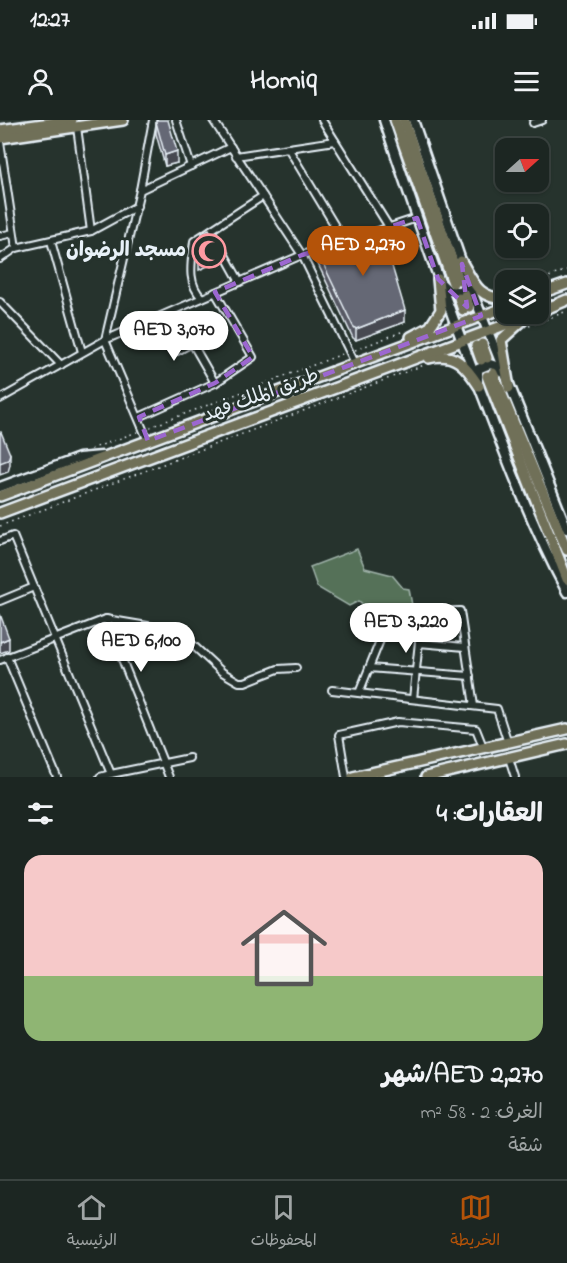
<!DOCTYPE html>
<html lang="ar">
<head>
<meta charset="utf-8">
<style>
  body { margin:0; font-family:"Indie Flower","Playpen Sans Arabic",sans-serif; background:#252e2a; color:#f1f3f6; direction:rtl; height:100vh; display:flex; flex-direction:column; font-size:22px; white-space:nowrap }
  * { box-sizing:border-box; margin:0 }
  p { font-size:20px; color:#a0a5a5 }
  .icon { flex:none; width:33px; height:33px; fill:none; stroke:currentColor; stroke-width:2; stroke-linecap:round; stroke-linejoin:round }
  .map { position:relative; height:657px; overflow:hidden; direction:ltr }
  .sheet { display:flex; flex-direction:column; background:#1c2622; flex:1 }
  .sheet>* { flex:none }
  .needle { width:39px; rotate:69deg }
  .fabs { position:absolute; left:495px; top:18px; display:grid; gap:12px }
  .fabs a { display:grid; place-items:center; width:54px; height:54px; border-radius:12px; background:#1c2622; box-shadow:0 2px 4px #0004,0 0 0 2px #3a4340; font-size:30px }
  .price { position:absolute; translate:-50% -51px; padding:0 14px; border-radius:21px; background:#fff; color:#222; font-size:20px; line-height:39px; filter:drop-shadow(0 2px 3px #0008) }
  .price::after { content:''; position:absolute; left:50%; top:36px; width:18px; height:14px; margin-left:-9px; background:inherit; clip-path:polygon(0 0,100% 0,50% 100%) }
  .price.active { background:#b45309; color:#fff }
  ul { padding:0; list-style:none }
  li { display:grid; align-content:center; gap:12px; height:318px; padding:0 24px }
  li span { display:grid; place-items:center; height:186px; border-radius:18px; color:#555 }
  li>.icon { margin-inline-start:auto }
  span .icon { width:108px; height:108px; fill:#fffc; stroke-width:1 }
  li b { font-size:26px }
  h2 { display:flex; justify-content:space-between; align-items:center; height:72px; padding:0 24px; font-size:26px }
  .status { display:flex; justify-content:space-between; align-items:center; height:42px; padding:0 30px; background:#1c2622; direction:ltr }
  .status svg { height:16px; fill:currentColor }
  header { display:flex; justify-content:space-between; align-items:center; height:78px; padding:0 24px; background:#1c2622; font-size:27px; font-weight:800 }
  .tabs { display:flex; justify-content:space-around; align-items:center; height:84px; border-top:2px solid #3a4340; background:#1c2622; font-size:16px; color:#a0a5a5 }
  .tabs a { display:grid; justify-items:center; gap:3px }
  .tabs .active { color:#b45309 }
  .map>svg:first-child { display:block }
  .green { fill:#547158; stroke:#9eb1a8; stroke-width:1.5 }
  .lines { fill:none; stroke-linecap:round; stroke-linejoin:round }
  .primary-tunnel { stroke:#43504b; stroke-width:9; stroke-dasharray:9 4.5; stroke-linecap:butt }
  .street-casing { stroke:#e8f1f8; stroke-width:10 }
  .secondary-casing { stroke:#e8f1f8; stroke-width:13 }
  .primary-casing { stroke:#e8f1f8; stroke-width:14 }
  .path { stroke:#e8f1f8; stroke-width:1.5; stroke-dasharray:1.5 4.5; stroke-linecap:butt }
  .street { stroke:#26332d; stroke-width:6 }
  .secondary { stroke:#26332d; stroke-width:8 }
  .primary { stroke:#706f59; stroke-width:9 }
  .wall { fill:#575964; stroke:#e8f1f8; stroke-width:1.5 }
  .shaded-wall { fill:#474851; stroke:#e8f1f8; stroke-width:1.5 }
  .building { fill:#656774; stroke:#e8f1f8; stroke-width:1.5 }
  .marked { fill:none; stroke:#9c67d0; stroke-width:4.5; stroke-dasharray:12 8; stroke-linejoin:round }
  .labels { text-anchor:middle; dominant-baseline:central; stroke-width:6; stroke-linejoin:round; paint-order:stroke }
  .poi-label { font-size:20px; font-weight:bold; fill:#e8f1f8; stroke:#26332d; text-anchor:end }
  .street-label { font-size:20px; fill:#e8f1f8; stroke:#26332d }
</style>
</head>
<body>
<div class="status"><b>12:27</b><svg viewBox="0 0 49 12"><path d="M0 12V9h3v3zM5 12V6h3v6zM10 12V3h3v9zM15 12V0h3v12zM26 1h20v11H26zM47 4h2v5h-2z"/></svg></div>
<header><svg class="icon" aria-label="menu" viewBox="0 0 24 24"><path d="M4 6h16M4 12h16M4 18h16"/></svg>Homiq<svg class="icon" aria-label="person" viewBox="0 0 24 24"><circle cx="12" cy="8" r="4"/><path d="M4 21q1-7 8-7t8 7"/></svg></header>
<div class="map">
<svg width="567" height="657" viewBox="0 0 567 657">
  <rect width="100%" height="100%" fill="#26332d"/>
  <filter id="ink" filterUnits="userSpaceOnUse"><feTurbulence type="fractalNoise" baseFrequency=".0167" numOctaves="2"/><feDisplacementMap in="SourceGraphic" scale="12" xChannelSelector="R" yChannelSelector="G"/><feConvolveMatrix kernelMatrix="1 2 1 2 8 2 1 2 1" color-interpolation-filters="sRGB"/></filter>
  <g filter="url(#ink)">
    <!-- green -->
    <path class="green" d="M357 429 365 448 392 455 403 468 409 469 412 485 407 490H389L376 496 359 481 349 486 317 467 310 447Z"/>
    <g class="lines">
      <!-- primary-tunnel -->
      <g class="primary-tunnel">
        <path d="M469 187 482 222"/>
        <path d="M463 190 475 224"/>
      </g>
      <!-- street casing -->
      <g class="street-casing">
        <g id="street">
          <path d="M176 0 191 46"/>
          <path d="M213 0 302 135 355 243"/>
          <path d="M322 0 389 107"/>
          <path d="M533 3 542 0"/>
          <path d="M77 7 91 111"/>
          <path d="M0 22 16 128"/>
          <path d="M231 27 140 70 105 220 302 135 325 127"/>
          <path d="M288 28 344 121"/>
          <path d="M236 36 335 21"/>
          <path d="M140 70 153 0"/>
          <path d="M211 110 240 162"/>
          <path d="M375 112 417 98"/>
          <path d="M0 116 13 113"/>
          <path d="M51 121 82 232"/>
          <path d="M0 139 16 128 91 111 137 86"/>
          <path d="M202 178C186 162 192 141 194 121L263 76"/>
          <path d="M0 182 61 245"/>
          <path d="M155 199 177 231 192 223 215 263"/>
          <path d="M0 279 105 220 148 321"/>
          <path d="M139 297 215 263 253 237 215 172"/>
          <path d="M0 421 13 416 111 654 100 657"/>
          <path d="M0 481 34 467"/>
          <path d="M106 499 171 510 182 515 222 552 239 562H245L278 549 296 548"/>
          <path d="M419 523 465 527"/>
          <path d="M7 537 57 657"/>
          <path d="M0 540 106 499 169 657"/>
          <path d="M369 548 470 556"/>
          <path d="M332 570 497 589 508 623"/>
          <path d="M359 573 391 493 460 491 474 586"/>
          <path d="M413 579 422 492"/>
          <path d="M509 638 515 657"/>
          <path d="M111 654 189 638"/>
          <path d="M346 657 339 615 398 602 476 609 484 629"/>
        </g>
      </g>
      <!-- secondary casing -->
      <g class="secondary-casing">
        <g id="secondary">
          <path d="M384 0C415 94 448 187 484 279 509 345 534 410 567 472"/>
          <path d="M413 0 469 164 567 409"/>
          <path d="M442 164 449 171H461L465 166V157"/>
          <path d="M478 260V249L490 244 496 246 501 252"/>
          <path d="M0 367 79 338 102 336"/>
        </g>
      </g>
      <!-- primary casing -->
      <g class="primary-casing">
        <g id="primary">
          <path d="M395 0 453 163"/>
          <path d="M404 0 459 160"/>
          <path d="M0 10 72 0"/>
          <path d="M0 18 123 0"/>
          <path d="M461 141C474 163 477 178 506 179"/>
          <path d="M538 174 567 164"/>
          <path d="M465 175 469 187"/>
          <path d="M459 178 463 190"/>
          <path d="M538 192 567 180"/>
          <path d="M411 217 430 207 441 190 438 159"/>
          <path d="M482 224 487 238"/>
          <path d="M476 226 481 240"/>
          <path d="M429 238C455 231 466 246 479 266"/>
          <path d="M493 253 567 430"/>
          <path d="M487 256 567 459"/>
          <path d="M509 268 501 220 523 200"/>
          <path d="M0 376 506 187"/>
          <path d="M0 393 534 194"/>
          <path d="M353 657 567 609"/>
          <path d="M426 657 567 624"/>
        </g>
      </g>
      <!-- path -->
      <g class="path">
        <path d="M538 161 567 150"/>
        <path d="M529 206 567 191"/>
        <path d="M355 230 406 210"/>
        <path d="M150 307 345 233"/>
        <path d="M91 329 137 312"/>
        <path d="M0 406 424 245"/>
      </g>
      <!-- street -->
      <use href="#street" class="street"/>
      <!-- secondary -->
      <use href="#secondary" class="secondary"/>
      <!-- primary -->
      <use href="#primary" class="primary"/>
    </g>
    <!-- wall -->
    <g class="wall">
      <path d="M156 2 177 43 165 46 156 14Z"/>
      <path d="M317 131 405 202 356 220 353 218 317 142Z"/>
    </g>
    <!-- shaded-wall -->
    <g class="shaded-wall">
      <path d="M177 31V43L165 46V35Z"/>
      <path d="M221 131V140L199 150V141Z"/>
      <path d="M405 190V202L356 220V209Z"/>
      <path d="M10 334V345L8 352 0 355V343Z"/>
      <path d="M9 518V530L0 533V522Z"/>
    </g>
    <!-- building -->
    <g class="building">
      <path d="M156 0H168L177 31 165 35 156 2Z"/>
      <path d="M209 109 221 131 199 141 202 113Z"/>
      <path d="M381 109 405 190 356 209 353 206 317 131 319 124Z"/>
      <path d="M0 312H1L10 334 8 340 0 343Z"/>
      <path d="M0 494 9 518 0 522Z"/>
    </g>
  </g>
  <!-- marked area -->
  <path class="marked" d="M417 98 438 159 467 187 462 144 481 196 148 321 139 297 215 263 253 237 215 172 302 135Z"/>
  <!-- icons -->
  <defs>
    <g id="mosque-ring" transform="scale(1.725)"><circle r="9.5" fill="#26332d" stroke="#ff9aa2" stroke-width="1.5"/><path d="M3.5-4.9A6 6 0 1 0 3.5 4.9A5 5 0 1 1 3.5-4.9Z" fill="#ff9aa2"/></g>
  </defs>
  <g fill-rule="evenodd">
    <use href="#mosque-ring" x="209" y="131"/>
  </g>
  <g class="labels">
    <!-- poi labels -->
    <g class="poi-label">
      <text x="186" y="131">مسجد الرضوان</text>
    </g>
    <!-- street labels -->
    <g class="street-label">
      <text transform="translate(261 276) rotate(-20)">طريق الملك فهد</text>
    </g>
  </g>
</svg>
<div class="fabs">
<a><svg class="needle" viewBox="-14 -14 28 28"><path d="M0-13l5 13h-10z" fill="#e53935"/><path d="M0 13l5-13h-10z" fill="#a0a5a5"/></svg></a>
<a><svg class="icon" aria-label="locate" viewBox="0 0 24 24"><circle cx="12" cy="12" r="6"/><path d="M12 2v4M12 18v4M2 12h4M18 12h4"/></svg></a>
<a><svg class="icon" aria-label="layers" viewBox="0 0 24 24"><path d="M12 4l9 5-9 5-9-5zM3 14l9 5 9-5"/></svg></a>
</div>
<b class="price active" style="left:363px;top:157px">AED 2,270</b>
<b class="price" style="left:174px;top:242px">AED 3,070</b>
<b class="price" style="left:406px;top:534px">AED 3,220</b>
<b class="price" style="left:141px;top:553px">AED 6,100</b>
</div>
<section class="sheet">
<h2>العقارات: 4<svg class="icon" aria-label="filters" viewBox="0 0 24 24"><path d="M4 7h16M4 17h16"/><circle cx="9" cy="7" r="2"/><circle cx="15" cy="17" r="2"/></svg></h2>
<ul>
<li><span style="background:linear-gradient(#f6c9c9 65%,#8fb573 0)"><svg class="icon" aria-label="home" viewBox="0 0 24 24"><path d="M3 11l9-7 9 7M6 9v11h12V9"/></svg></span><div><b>AED 2,270/شهر</b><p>الغرف: 2 · 58 m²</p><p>شقة</p></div></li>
</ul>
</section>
<nav class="tabs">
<a class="active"><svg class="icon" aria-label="map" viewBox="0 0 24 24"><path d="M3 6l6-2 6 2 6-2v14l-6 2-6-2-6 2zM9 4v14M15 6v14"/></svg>الخريطة</a>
<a><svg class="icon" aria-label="saved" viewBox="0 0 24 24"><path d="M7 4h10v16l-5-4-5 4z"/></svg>المحفوظات</a>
<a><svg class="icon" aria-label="home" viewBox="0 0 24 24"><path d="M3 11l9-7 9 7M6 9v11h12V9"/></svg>الرئيسية</a>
</nav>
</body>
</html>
